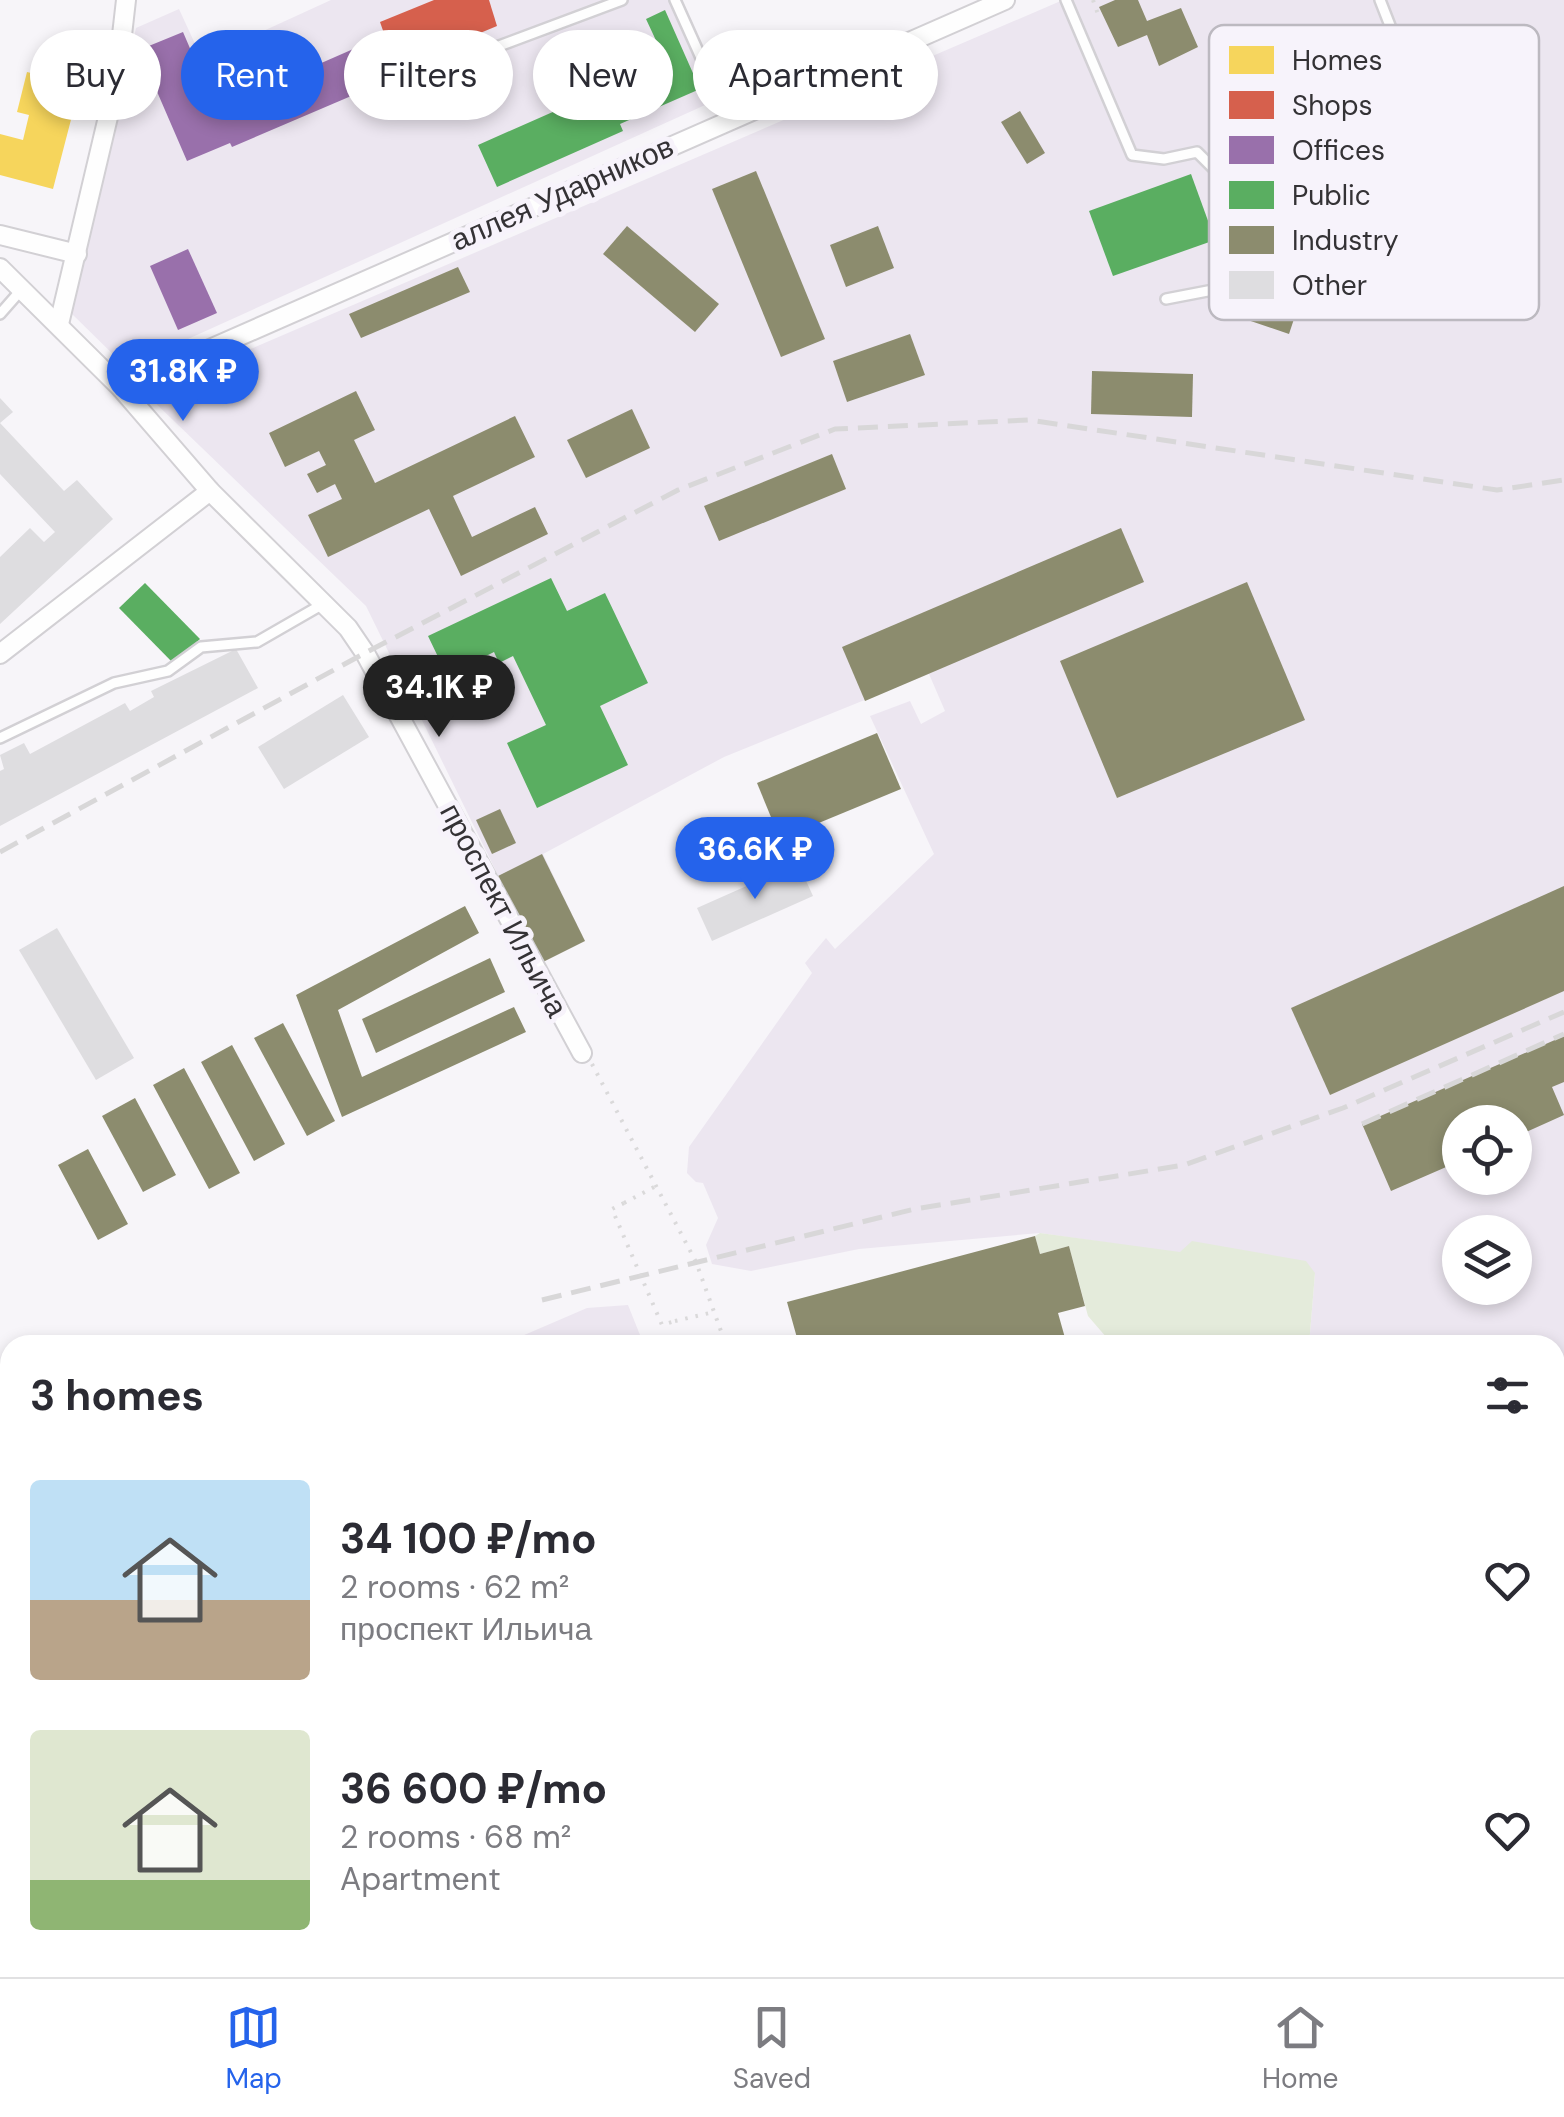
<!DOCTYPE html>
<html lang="en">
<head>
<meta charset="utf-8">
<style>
  body { margin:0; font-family:"DM Sans",sans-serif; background:#f2f2f3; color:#2b2b33; height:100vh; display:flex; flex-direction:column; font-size:38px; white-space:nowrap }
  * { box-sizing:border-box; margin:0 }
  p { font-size:32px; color:#7c7c81 }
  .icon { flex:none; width:55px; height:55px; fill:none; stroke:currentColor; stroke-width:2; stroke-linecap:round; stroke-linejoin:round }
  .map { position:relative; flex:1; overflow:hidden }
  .details { position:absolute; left:0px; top:1335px; width:1565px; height:642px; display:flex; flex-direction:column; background:#fff; border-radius:30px 30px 0 0; box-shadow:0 5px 15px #0003 }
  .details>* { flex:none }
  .guide { position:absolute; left:30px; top:30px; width:1000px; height:90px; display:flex; gap:20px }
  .tools { position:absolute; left:1442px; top:1105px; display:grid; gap:20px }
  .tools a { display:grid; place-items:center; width:90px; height:90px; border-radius:50%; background:#fff; box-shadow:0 5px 15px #0003; font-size:50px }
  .price { position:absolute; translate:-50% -85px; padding:0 22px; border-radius:35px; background:#2563eb; color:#fff; font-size:32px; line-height:65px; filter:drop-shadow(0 2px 5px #0008) }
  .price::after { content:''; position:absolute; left:50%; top:60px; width:30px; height:22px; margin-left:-15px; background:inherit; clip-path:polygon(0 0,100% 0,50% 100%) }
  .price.current { background:#222; color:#fff }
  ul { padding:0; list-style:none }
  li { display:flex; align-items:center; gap:30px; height:250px; padding:0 30px }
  li span { display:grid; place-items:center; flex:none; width:280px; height:200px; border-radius:10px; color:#555 }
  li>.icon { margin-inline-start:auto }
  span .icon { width:120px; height:120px; fill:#fffc; stroke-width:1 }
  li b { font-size:42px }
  h2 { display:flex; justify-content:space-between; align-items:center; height:120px; padding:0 30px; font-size:42px }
  .chip { padding:0 35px; border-radius:45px; background:#fff; box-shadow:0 5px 15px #0003; font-size:35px; line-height:90px }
  .chip.current { background:#2563eb; color:#fff }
  .menu { display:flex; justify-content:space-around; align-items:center; height:140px; border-top:2px solid #e1e1e2; background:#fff; font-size:28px; color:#7c7c81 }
  .menu a { display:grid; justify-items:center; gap:5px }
  .menu .current { color:#2563eb }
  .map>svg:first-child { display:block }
  .built { fill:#ece6f0; fill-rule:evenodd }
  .green { fill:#e4ebdb }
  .homes { fill:#f6d55c }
  .shops { fill:#d6604d }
  .offices { fill:#9970ab }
  .public { fill:#5aae61 }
  .industry { fill:#8c8c6e }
  .building { fill:#dedde0 }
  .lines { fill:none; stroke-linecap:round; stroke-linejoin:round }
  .lane-casing { stroke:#d2d0d4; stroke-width:14 }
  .street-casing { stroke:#d2d0d4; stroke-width:22 }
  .path { stroke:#dad9da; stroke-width:4; stroke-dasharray:2.5 8; stroke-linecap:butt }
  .lane { stroke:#fefefe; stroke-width:9 }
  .street { stroke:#fefefe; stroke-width:18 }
  .rail { stroke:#d8d7d8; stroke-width:5; stroke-dasharray:20 10; stroke-linecap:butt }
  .path-bridge { stroke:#dad9da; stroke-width:4; stroke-dasharray:2.5 8; stroke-linecap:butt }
  .labels { text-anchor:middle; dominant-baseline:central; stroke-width:10; stroke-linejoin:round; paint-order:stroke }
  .street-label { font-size:30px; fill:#343235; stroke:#f7f3fb }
  .key { fill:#f7f3fb; stroke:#bcb9c0; stroke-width:2.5 }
  .key-label { font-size:28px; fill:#343235 }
</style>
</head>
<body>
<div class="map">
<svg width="1564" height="1977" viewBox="0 0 1564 1977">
  <rect width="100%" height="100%" fill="#f7f5f9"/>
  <!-- built -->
  <g class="built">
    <path d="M331 0H682L725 96 126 367 72 314 136 28 179 9 202 59Z"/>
    <path d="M1063 0H1564V1825L1555 1819V1345H1309L1315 1273 1040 1233 859 1249 751 1271 712 1264 706 1245 718 1218 703 1183 696 1182 687 1173 689 1147 812 973 805 963 826 938 835 949 934 854 870 716 910 701 921 724 945 711 929 674 724 757 543 854 585 941 541 963 366 606 146 394ZM1460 1122H1515V1178H1460ZM1460 1232H1515V1288H1460Z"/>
    <path d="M628 1305 644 1345H501L587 1308Z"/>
    <path d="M10 1717V1799L0 1801V1722Z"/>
    <path d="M10 1855V1968H849L851 1977H0V1856Z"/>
    <path d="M928 1968H1198V1977H931Z"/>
  </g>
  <!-- green -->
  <g class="green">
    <path d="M1040 1233 1180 1252 1192 1241 1306 1261 1315 1273 1309 1345H1113L1088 1316 1069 1246 1040 1254 1035 1236Z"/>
    <path d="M1555 1819 1564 1825V1977H1198V1968H1555Z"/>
  </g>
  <!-- homes -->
  <path class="homes" d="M27 72 80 85 53 189 0 175V134L23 140 29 115 17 112Z"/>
  <!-- shops -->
  <path class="shops" d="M434 0H489L497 26 396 68 380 22Z"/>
  <!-- offices -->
  <g class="offices">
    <path d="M183 32 216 109 367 43 384 82 232 147 230 143 187 161 139 50Z"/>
    <path d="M188 249 217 313 178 330 150 266Z"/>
  </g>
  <!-- public -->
  <g class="public">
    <path d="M665 10 700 89 620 124 623 131 497 187 478 145 666 62 646 19Z"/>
    <path d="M1191 174 1215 240 1113 276 1089 211Z"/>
    <path d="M551 578 567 611 605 593 648 683 600 706 628 765 537 808 507 743 546 725 513 656 499 663 494 652 480 659 487 672 453 688 428 636Z"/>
    <path d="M145 583 200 639 174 664 119 608Z"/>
  </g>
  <!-- industry -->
  <g class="industry">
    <path d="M1115 0H1138L1147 21 1181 8 1198 47 1159 66 1147 35 1118 47 1099 7Z"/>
    <path d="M1020 111 1045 153 1027 164 1001 122Z"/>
    <path d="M756 171 825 339 781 357 712 189Z"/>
    <path d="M627 226 719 304 695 332 603 254Z"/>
    <path d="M878 226 894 268 846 287 830 245Z"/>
    <path d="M1250 264 1306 283 1289 334 1233 315Z"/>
    <path d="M458 267 470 292 361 338 349 314Z"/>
    <path d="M910 334 925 375 847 402 833 361Z"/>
    <path d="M1092 371 1193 374 1192 417 1091 414Z"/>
    <path d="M356 391 375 430 354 440 375 483 515 416 535 457 453 496 472 537 535 507 548 534 461 576 429 509 328 557 308 515 342 499 335 484 317 493 307 474 326 465 319 451 285 467 269 433Z"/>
    <path d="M632 409 650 448 586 478 567 440Z"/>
    <path d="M832 454 846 489 719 541 704 506Z"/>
    <path d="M1121 528 1144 582 865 701 842 647Z"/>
    <path d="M1247 582 1305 720 1117 798 1060 661Z"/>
    <path d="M877 733 901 789 780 839 757 783Z"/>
    <path d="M500 809 516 843 492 854 476 820Z"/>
    <path d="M542 854 585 941 541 963 498 876Z"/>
    <path d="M1564 886V991L1330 1095 1291 1008Z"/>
    <path d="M465 906 479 933 338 1010 362 1077 514 1007 526 1032 342 1117 296 995Z"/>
    <path d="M490 958 505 992 376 1053 362 1019Z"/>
    <path d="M283 1023 335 1121 307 1136 254 1038Z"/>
    <path d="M1564 1036V1082L1552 1087 1564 1115 1515 1137V1122H1508L1501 1107 1480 1116 1482 1122H1460V1161L1391 1191 1362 1124Z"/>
    <path d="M232 1045 285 1144 254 1161 201 1062Z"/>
    <path d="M184 1068 240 1173 209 1189 153 1085Z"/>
    <path d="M135 1098 176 1175 143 1192 102 1116Z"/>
    <path d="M88 1149 128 1224 98 1240 58 1165Z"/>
    <path d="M1035 1236 1040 1254 1069 1246 1085 1306 1058 1313 1067 1345H799L787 1302Z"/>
    <path d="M269 1968H325L326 1977H271Z"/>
    <path d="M346 1968H516L518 1977H348Z"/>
    <path d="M573 1968H622L623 1977H575Z"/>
    <path d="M746 1968H788L790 1977H748Z"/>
    <path d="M1014 1968H1105L1106 1977H1015Z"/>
  </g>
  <!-- building -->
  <g class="building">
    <path d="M0 398 13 412 0 423 64 491 77 480 113 519 0 624V557L30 528 44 542 55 532 0 474Z"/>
    <path d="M236 649 258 688 0 826V771L4 769 0 755 24 743 30 754 125 703 130 711 154 697 151 691Z"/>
    <path d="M343 695 369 737 284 789 258 747Z"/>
    <path d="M798 863 813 896 712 941 697 908Z"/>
    <path d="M57 928 134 1058 96 1080 19 950Z"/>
  </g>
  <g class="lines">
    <!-- lane casing -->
    <g class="lane-casing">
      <g id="lane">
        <path d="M675 0 729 120"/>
        <path d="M1066 0 1132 155 1164 159 1197 152 1218 173 1239 217 1218 289 1166 299"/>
        <path d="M1380 0 1407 69 1399 118"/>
        <path d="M400 83 622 0"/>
        <path d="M0 314 22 289"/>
        <path d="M0 738 114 683 168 671 201 647 257 642 323 604"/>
      </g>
    </g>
    <!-- street casing -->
    <g class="street-casing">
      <g id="street">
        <path d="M0 235 77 254"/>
        <path d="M0 268 121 388 210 491 348 628 365 653 582 1053"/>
        <path d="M59 324 117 79 126 0"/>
        <path d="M121 388 1005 0"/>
        <path d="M0 654 210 491"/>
        <path d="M0 1832 10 1830"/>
        <path d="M886 1968 889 1977"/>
      </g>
    </g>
    <!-- path -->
    <g class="path">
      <path d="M1093 0 1099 17"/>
      <path d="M592 1064 696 1262 726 1345"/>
      <path d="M624 1203 658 1185"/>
      <path d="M675 1321 714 1312"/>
    </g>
    <!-- lane -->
    <use href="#lane" class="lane"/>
    <!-- street -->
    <use href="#street" class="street"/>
    <!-- rail -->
    <g class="rail">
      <path d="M0 852 365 653 678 490 835 429 1029 420 1497 490 1564 480"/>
      <path d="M1362 1124 1564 1034"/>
      <path d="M542 1300 915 1209 1184 1165 1343 1108 1564 1012"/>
    </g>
    <!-- path-bridge -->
    <path class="path-bridge" d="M624 1203 612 1209 662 1325 675 1321"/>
  </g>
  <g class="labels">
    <!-- street labels -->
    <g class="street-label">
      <text transform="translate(562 193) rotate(-24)">аллея Ударников</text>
      <text transform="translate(504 910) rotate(62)">проспект Ильича</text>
    </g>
  </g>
  <!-- legend -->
  <rect x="1209" y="25" width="330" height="295" rx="15" class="key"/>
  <rect x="1229" y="46" width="45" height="28" fill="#f6d55c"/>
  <rect x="1229" y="91" width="45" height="28" fill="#d6604d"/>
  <rect x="1229" y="136" width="45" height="28" fill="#9970ab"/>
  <rect x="1229" y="181" width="45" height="28" fill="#5aae61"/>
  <rect x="1229" y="226" width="45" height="28" fill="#8c8c6e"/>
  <rect x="1229" y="271" width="45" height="28" fill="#dedde0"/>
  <g class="key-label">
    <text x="1292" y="70">Homes</text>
    <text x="1292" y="115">Shops</text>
    <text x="1292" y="160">Offices</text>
    <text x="1292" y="205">Public</text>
    <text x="1292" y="250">Industry</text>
    <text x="1292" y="295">Other</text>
  </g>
</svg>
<div class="tools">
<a><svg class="icon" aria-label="locate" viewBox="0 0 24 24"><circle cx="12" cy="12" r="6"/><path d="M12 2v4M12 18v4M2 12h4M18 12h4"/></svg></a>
<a><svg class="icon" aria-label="layers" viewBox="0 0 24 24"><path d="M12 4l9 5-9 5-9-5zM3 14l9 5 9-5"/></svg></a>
</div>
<b class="price" style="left:183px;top:424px">31.8K ₽</b>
<b class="price current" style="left:439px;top:740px">34.1K ₽</b>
<b class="price" style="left:755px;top:902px">36.6K ₽</b>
<div class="guide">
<a class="chip">Buy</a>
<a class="chip current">Rent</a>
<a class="chip">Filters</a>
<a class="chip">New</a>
<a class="chip">Apartment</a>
</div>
<section class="details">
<h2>3 homes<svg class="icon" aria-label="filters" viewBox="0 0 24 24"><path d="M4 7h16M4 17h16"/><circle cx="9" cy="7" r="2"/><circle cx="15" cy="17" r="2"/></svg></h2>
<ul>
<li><span style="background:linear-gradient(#bfe0f5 60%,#b9a48a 0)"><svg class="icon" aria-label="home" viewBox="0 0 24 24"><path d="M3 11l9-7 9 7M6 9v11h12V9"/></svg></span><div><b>34 100 ₽/mo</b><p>2 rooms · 62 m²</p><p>проспект Ильича</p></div><svg class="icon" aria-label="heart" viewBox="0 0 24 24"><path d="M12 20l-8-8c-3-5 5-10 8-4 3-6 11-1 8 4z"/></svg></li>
<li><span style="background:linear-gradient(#dfe7d0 75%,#8fb573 0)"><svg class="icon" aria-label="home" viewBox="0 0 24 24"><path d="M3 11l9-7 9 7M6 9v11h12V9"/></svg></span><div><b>36 600 ₽/mo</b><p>2 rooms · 68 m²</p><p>Apartment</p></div><svg class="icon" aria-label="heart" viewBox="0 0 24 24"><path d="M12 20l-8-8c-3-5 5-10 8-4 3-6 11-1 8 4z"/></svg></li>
</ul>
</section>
</div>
<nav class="menu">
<a class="current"><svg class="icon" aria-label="map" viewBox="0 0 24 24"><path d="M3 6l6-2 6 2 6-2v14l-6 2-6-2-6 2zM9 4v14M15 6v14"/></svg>Map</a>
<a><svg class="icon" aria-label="saved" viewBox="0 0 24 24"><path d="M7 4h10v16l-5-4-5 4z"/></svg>Saved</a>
<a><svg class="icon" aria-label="home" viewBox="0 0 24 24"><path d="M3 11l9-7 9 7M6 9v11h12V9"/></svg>Home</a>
</nav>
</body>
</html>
